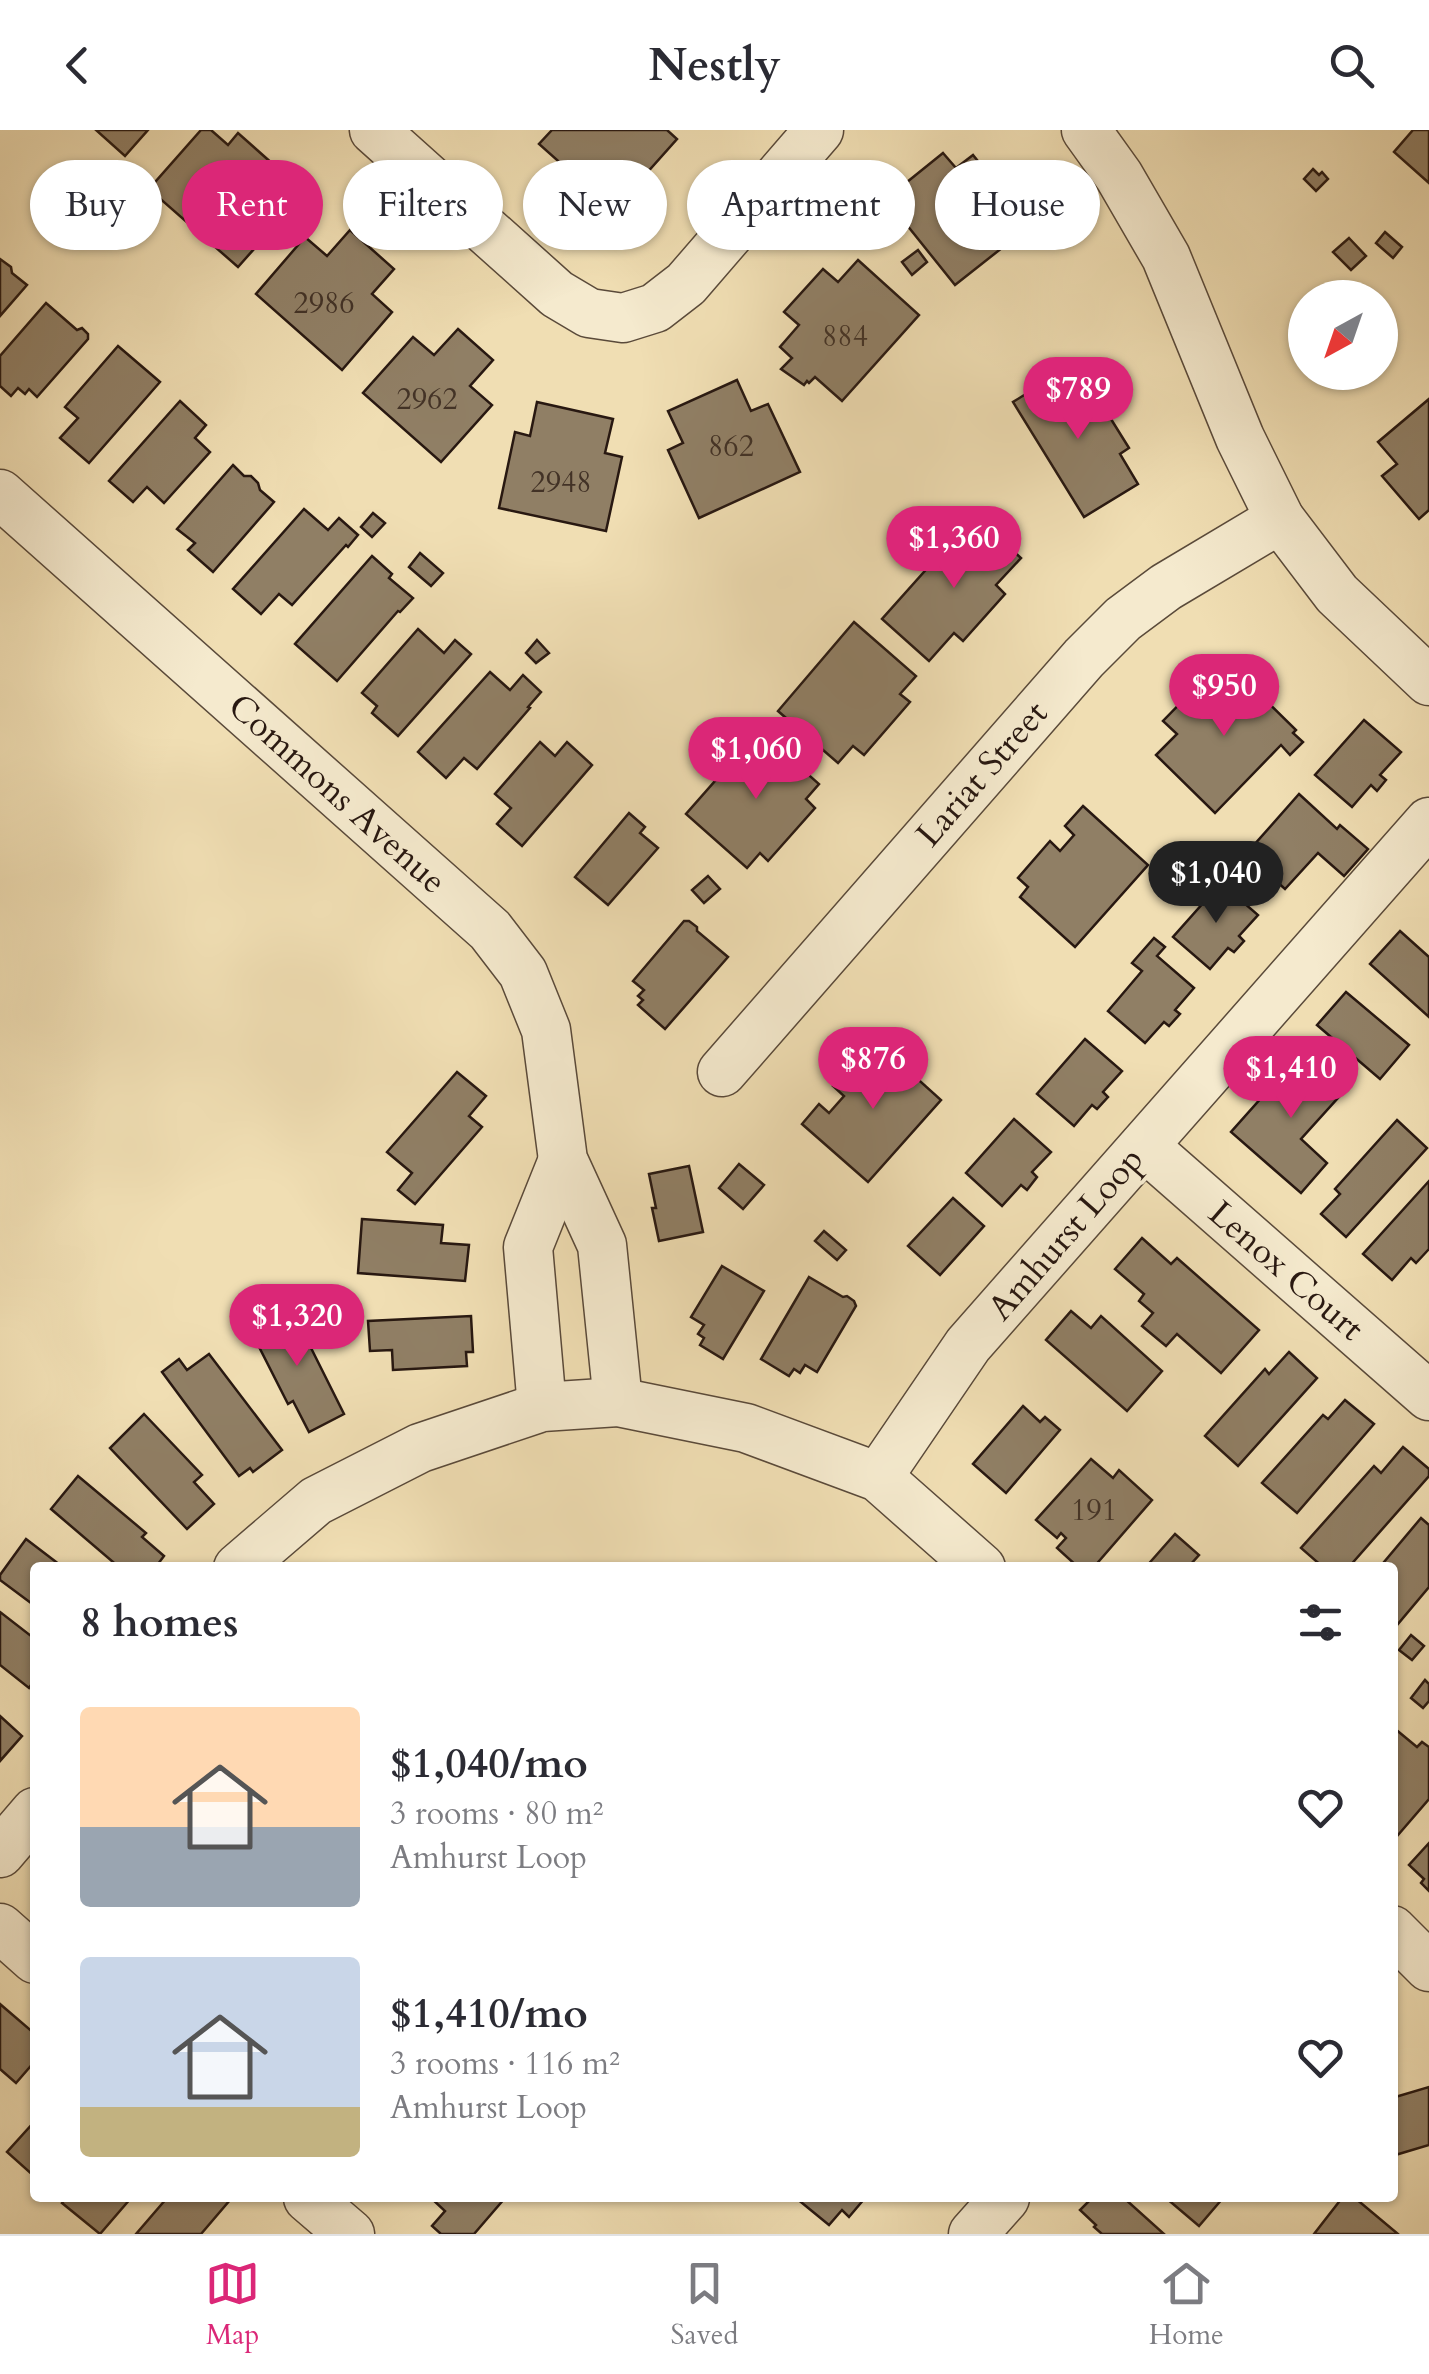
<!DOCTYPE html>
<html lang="en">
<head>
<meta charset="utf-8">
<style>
  body { margin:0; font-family:Cardo,serif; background:#f2f2f3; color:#2b2b33; height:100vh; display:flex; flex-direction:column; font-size:38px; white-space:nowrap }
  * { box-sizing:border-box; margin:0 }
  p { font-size:32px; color:#7c7c81 }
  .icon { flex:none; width:55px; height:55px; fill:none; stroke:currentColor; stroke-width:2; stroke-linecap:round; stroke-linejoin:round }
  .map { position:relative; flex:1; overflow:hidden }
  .panel { position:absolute; left:30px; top:1432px; width:1368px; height:640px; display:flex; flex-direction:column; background:#fff; border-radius:10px; box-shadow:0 2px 8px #0004 }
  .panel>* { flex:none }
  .top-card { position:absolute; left:30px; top:30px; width:1370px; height:90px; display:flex; gap:20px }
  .needle { width:65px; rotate:220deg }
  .tools { position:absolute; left:1288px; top:150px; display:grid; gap:20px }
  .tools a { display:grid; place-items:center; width:110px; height:110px; border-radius:50%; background:#fff; box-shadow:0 2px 8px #0004; font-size:50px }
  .price { position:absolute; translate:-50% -85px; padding:0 22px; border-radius:35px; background:#db2777; color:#fff; font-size:32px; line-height:65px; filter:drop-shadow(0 2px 5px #0008) }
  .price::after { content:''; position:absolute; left:50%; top:60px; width:30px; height:22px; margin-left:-15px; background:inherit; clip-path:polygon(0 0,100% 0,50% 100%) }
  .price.active { background:#222; color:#fff }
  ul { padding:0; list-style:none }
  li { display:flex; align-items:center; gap:30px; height:250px; padding:0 50px }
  li span { display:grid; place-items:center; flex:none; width:280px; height:200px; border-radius:10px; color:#555 }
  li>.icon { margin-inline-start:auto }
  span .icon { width:120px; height:120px; fill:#fffc; stroke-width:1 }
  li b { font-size:42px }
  h2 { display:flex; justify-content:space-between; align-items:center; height:120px; padding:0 50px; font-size:42px }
  .pill { padding:0 35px; border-radius:45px; background:#fff; box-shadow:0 2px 8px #0004; font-size:35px; line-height:90px }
  .pill.active { background:#db2777; color:#fff }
  header { display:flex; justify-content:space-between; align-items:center; height:130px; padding:0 50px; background:#fff; font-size:45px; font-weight:700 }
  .menu { display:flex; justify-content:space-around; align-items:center; height:140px; border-top:2px solid #e1e1e2; background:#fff; font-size:28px; color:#7c7c81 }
  .menu a { display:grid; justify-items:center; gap:5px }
  .menu .active { color:#db2777 }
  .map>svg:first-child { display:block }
  .building { fill:#907f65; stroke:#281811; stroke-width:2.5 }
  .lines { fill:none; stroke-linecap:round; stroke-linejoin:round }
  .minor-casing { stroke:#5a4a3a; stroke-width:51 }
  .minor { stroke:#f5eace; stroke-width:48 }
  .labels { text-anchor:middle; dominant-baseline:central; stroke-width:8; stroke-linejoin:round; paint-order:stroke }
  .number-label { font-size:30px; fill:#423226 }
  .street-label { font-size:35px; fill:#281811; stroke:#f5eace }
</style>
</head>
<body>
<header><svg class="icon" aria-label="back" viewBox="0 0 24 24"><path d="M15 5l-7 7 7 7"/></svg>Nestly<svg class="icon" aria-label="search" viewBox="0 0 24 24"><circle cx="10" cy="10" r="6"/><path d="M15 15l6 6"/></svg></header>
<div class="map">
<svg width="1429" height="2104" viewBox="0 0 1429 2104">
  <rect width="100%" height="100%" fill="#f0deb3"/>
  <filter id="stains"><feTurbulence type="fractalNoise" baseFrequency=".002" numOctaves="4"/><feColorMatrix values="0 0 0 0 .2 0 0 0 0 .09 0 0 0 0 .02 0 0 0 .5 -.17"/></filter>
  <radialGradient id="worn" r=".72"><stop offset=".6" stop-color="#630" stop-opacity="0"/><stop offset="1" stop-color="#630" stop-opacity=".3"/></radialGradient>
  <!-- building -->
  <g class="building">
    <path d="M96 0H148L125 26Z"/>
    <path d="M201 0H211L228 15 238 3 284 44 274 56 294 74 238 137 149 59Z"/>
    <path d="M552 0H667L677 9 628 64 608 47 594 63 539 14Z"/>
    <path d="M1413 0H1429V53L1394 22Z"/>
    <path d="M943 23 956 38 973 25 1018 81 1000 95 1012 110 955 155 886 69Z"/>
    <path d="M1313 39 1319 45 1322 42 1328 49 1316 61 1304 49Z"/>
    <path d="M350 100 394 139 372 164 392 182 342 240 256 164 305 107 327 126Z"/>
    <path d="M1385 102 1402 117 1393 128 1376 113Z"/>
    <path d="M1349 108 1366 126 1351 140 1333 122Z"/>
    <path d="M918 120 927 132 912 145 902 132Z"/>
    <path d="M0 129 11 137 12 143 27 155 0 186Z"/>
    <path d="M858 130 919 185 842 271 815 247 809 253 807 251 804 255 781 239 792 228 780 217 799 195 784 182 823 139 838 152Z"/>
    <path d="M46 173 77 200 82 198 88 204V209L37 267 29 259 25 264 18 258 11 266 0 256V226Z"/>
    <path d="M458 199 493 230 470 256 492 275 441 332 363 263 413 207 434 225Z"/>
    <path d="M118 216 160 252 89 333 60 308 78 288 65 277Z"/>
    <path d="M1066 239 1086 271 1096 265 1129 318 1120 324 1138 354 1084 387 1013 272Z"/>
    <path d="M737 250 751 281 768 274 800 342 699 388 668 320 683 313 668 281Z"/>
    <path d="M1429 269V380L1419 389 1382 346 1397 334 1378 312Z"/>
    <path d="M180 271 206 295 195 308 210 322 164 373 147 357 133 372 109 351Z"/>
    <path d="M537 272 613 289 605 323 622 327 606 401 499 378 515 302 530 306Z"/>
    <path d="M233 335 244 346H251L258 353 260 360 274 372 213 442 188 420 195 413 177 399Z"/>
    <path d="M304 379 328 400 339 388 358 405 348 417 346 415 292 475 279 464 261 484 233 459Z"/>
    <path d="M373 383 385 393 372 407 361 397Z"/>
    <path d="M974 386 1021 428 996 455 1005 464 963 511 954 503 929 531 882 489Z"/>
    <path d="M420 423 443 443 431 456 409 437Z"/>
    <path d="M372 426 392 444 389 448 413 468 400 482 398 481 337 551 295 514Z"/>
    <path d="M854 492 916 546 900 564 910 572 864 625 853 616 838 633 778 581Z"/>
    <path d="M418 499 444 523 455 510 471 524 398 606 372 583 377 576 362 563Z"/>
    <path d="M537 510 549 523 536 533 526 523Z"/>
    <path d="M490 542 510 560 523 545 541 562 528 577 530 578 477 639 464 628 446 648 418 622Z"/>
    <path d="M1238 543 1296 600 1293 603 1303 612 1290 625 1281 615 1215 683 1156 625 1177 604 1163 591 1203 550 1217 564Z"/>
    <path d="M1364 590 1401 622 1380 645 1386 650 1377 661 1371 655 1352 677 1315 645Z"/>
    <path d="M759 601 819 654 806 669 815 678 768 731 760 723 747 738 686 684Z"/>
    <path d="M540 612 555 626 567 612 592 635 522 716 497 694 511 678 495 664Z"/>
    <path d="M1299 664 1337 699 1340 695 1368 719 1344 746 1318 723 1285 759 1246 724Z"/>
    <path d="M1083 676 1148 735 1075 817 1020 767 1028 757 1018 748 1050 711 1060 721 1074 705 1065 696Z"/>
    <path d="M629 683 645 697 640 703 658 718 608 775 575 747Z"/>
    <path d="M708 746 720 759 704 773 692 760Z"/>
    <path d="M1221 753 1258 785 1239 806 1244 811 1234 822 1228 818 1210 839 1173 807Z"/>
    <path d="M684 791H689L697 797V801L728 827 665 899 638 875 643 870 638 866 644 860 633 851Z"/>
    <path d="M1400 801 1429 827V887L1370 834Z"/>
    <path d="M1154 808 1165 817 1157 826 1194 858 1175 880 1180 884 1169 896 1164 892 1145 913 1108 881 1142 841 1132 833Z"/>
    <path d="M1346 862 1409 915 1380 949 1317 895Z"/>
    <path d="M1085 909 1122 941 1103 962 1108 967 1097 979 1092 975 1074 996 1037 964Z"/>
    <path d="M881 916 941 970 868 1052 802 994 819 974 829 983 844 966 833 956 864 921 871 927Z"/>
    <path d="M1303 921 1346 959 1301 1009 1327 1033 1301 1063 1231 1002Z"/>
    <path d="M457 942 486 966 469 986 482 997 415 1074 398 1060 412 1043 387 1022Z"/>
    <path d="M1014 989 1051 1022 1032 1042 1037 1047 1027 1060 1021 1055 1002 1076 966 1043Z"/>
    <path d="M1397 990 1427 1018 1346 1107 1321 1084 1340 1064 1335 1059Z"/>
    <path d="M739 1034 764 1055 743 1079 719 1058Z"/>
    <path d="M689 1036 703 1102 659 1111 652 1078H656L649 1044Z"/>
    <path d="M1429 1051V1119L1416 1133 1411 1128 1392 1150 1363 1124Z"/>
    <path d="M953 1068 984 1096 940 1145 908 1116Z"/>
    <path d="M362 1089 443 1095 441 1113 469 1115 465 1151 358 1143Z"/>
    <path d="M824 1101 846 1120 837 1130 815 1111Z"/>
    <path d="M1142 1108 1171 1134 1177 1128 1259 1200 1221 1243 1177 1204 1166 1216 1142 1196 1153 1183 1139 1171 1144 1164 1115 1139Z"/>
    <path d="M722 1136 764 1161 723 1229 700 1215 704 1208 698 1204 704 1195 691 1187Z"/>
    <path d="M809 1147 843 1167 847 1166 854 1171 856 1176 817 1242 805 1235 800 1243 794 1239 789 1246 761 1229Z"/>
    <path d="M291 1178 344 1284 309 1302 293 1271 288 1274 250 1199Z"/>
    <path d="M1071 1181 1091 1198 1101 1186 1162 1241 1127 1281 1046 1210Z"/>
    <path d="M471 1186 473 1222H466L467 1236 393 1240 392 1220 370 1221 368 1191Z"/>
    <path d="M1289 1222 1317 1248 1238 1336 1205 1306 1265 1239 1269 1244Z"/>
    <path d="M209 1224 282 1320 253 1342 250 1338 239 1346 162 1242 179 1229 187 1240Z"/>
    <path d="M1345 1270 1374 1294 1297 1383 1262 1353 1323 1285 1328 1289Z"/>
    <path d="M1023 1276 1040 1292 1045 1287 1060 1300 1006 1363 973 1334Z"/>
    <path d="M144 1284 202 1345 194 1352 214 1374 187 1399 110 1318Z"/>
    <path d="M1403 1317 1429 1339V1346L1348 1438H1324L1301 1418 1374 1336 1381 1343Z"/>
    <path d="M1091 1329 1113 1348 1119 1340 1152 1370 1093 1438H1079L1057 1418 1066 1408 1061 1403 1057 1408 1036 1390Z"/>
    <path d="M78 1346 146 1403 142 1407 164 1426 155 1438H120L51 1379Z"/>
    <path d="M1421 1388 1429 1395V1457L1392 1501V1438H1379Z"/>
    <path d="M1175 1404 1199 1425 1191 1434 1195 1438H1145Z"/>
    <path d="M26 1409 64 1438H35V1476L0 1450V1445Z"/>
    <path d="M0 1482 35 1509V1553L33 1552 29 1558 0 1535Z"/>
    <path d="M1411 1505 1424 1516 1412 1530 1399 1520Z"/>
    <path d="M1425 1550 1429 1554V1571L1423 1578 1411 1568Z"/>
    <path d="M0 1586 22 1606 0 1631Z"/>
    <path d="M1394 1598 1417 1617 1422 1612 1429 1617V1669L1392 1712V1600Z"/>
    <path d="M1429 1713V1761L1421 1753 1424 1749 1409 1735Z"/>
    <path d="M0 1874 35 1904V1931L16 1953 0 1939Z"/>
    <path d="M1429 1957V2015L1392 2026V1968Z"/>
    <path d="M35 1991V2047L7 2022Z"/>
    <path d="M66 2068H131L100 2104 62 2073Z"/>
    <path d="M167 2068H227L230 2070 201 2104H136Z"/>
    <path d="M431 2068H505L474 2104H441L432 2096 445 2081Z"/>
    <path d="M796 2068H865L849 2087 842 2080 829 2095Z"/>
    <path d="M1092 2068H1124L1164 2104H1102L1094 2097 1096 2095 1080 2080Z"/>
    <path d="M1166 2068H1223L1199 2096Z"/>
    <path d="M1342 2068H1355L1398 2104H1314Z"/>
  </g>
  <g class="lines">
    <!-- minor casing -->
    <g class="minor-casing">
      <g id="minor">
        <path d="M374 0 557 164 589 183 623 188 655 178 686 154 819 0"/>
        <path d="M1086 0 1119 46 1166 127 1240 308 1280 389 1337 464 1429 551"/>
        <path d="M0 364 490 800 523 843 546 900 563 1030 602 1115 618 1272"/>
        <path d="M722 942 1084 528 1123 489 1166 457 1280 389"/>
        <path d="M1144 1016 1429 1266"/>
        <path d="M542 1277 528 1117 563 1030"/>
        <path d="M878 1347 968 1215 1429 692"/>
        <path d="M238 1438 316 1371 420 1318 542 1277 618 1272 746 1298 878 1347 981 1438"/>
        <path d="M0 1723 35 1682"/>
        <path d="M0 1798 35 1829"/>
        <path d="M1392 1800 1429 1837"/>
        <path d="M308 2068 350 2104"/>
        <path d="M973 2104 1005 2068"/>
      </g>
    </g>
    <!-- minor -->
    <use href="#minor" class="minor"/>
  </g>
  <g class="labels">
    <!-- number labels -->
    <g class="number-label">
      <text x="324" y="173">2986</text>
      <text x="845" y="206">884</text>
      <text x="427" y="269">2962</text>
      <text x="731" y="316">862</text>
      <text x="561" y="352">2948</text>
      <text x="1094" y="1380">191</text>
    </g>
    <!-- street labels -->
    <g class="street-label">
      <text transform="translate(982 644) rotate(-49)">Lariat Street</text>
      <text transform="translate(337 664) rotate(42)">Commons Avenue</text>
      <text transform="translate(1066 1104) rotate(-49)">Amhurst Loop</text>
      <text transform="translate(1286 1141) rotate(41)">Lenox Court</text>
    </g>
  </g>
  <rect width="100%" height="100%" filter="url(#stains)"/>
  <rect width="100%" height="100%" fill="url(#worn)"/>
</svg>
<div class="tools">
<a><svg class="needle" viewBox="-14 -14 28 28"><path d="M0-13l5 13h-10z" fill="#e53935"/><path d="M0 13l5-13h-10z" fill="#7c7c81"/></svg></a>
</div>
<b class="price" style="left:1078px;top:312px">$789</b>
<b class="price" style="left:954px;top:461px">$1,360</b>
<b class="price" style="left:1224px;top:609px">$950</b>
<b class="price" style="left:756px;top:672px">$1,060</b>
<b class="price active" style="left:1216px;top:796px">$1,040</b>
<b class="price" style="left:873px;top:982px">$876</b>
<b class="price" style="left:1291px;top:991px">$1,410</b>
<b class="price" style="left:297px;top:1239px">$1,320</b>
<div class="top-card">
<a class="pill">Buy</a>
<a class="pill active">Rent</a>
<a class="pill">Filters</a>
<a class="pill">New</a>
<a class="pill">Apartment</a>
<a class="pill">House</a>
</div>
<section class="panel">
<h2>8 homes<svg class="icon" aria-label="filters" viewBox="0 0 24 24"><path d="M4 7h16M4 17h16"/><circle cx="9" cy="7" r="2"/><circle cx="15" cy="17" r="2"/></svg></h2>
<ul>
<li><span style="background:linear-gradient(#ffd9b3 60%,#9aa5b1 0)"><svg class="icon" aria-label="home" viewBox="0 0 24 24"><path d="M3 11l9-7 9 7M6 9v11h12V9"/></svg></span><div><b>$1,040/mo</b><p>3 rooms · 80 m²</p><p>Amhurst Loop</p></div><svg class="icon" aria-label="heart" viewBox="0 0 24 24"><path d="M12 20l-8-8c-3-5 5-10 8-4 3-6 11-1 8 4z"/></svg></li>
<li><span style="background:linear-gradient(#c9d6e8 75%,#c2b280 0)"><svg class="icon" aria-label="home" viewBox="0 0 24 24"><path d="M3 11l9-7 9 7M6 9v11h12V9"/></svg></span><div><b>$1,410/mo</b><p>3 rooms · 116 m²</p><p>Amhurst Loop</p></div><svg class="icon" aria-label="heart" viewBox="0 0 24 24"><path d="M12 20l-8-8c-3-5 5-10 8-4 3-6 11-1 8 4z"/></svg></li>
</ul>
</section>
</div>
<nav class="menu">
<a class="active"><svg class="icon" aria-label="map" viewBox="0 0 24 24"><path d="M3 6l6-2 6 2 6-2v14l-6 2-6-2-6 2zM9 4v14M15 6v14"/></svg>Map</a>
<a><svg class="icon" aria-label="saved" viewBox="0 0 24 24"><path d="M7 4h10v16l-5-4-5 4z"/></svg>Saved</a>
<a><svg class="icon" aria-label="home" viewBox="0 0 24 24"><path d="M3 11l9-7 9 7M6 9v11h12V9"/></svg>Home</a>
</nav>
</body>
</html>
